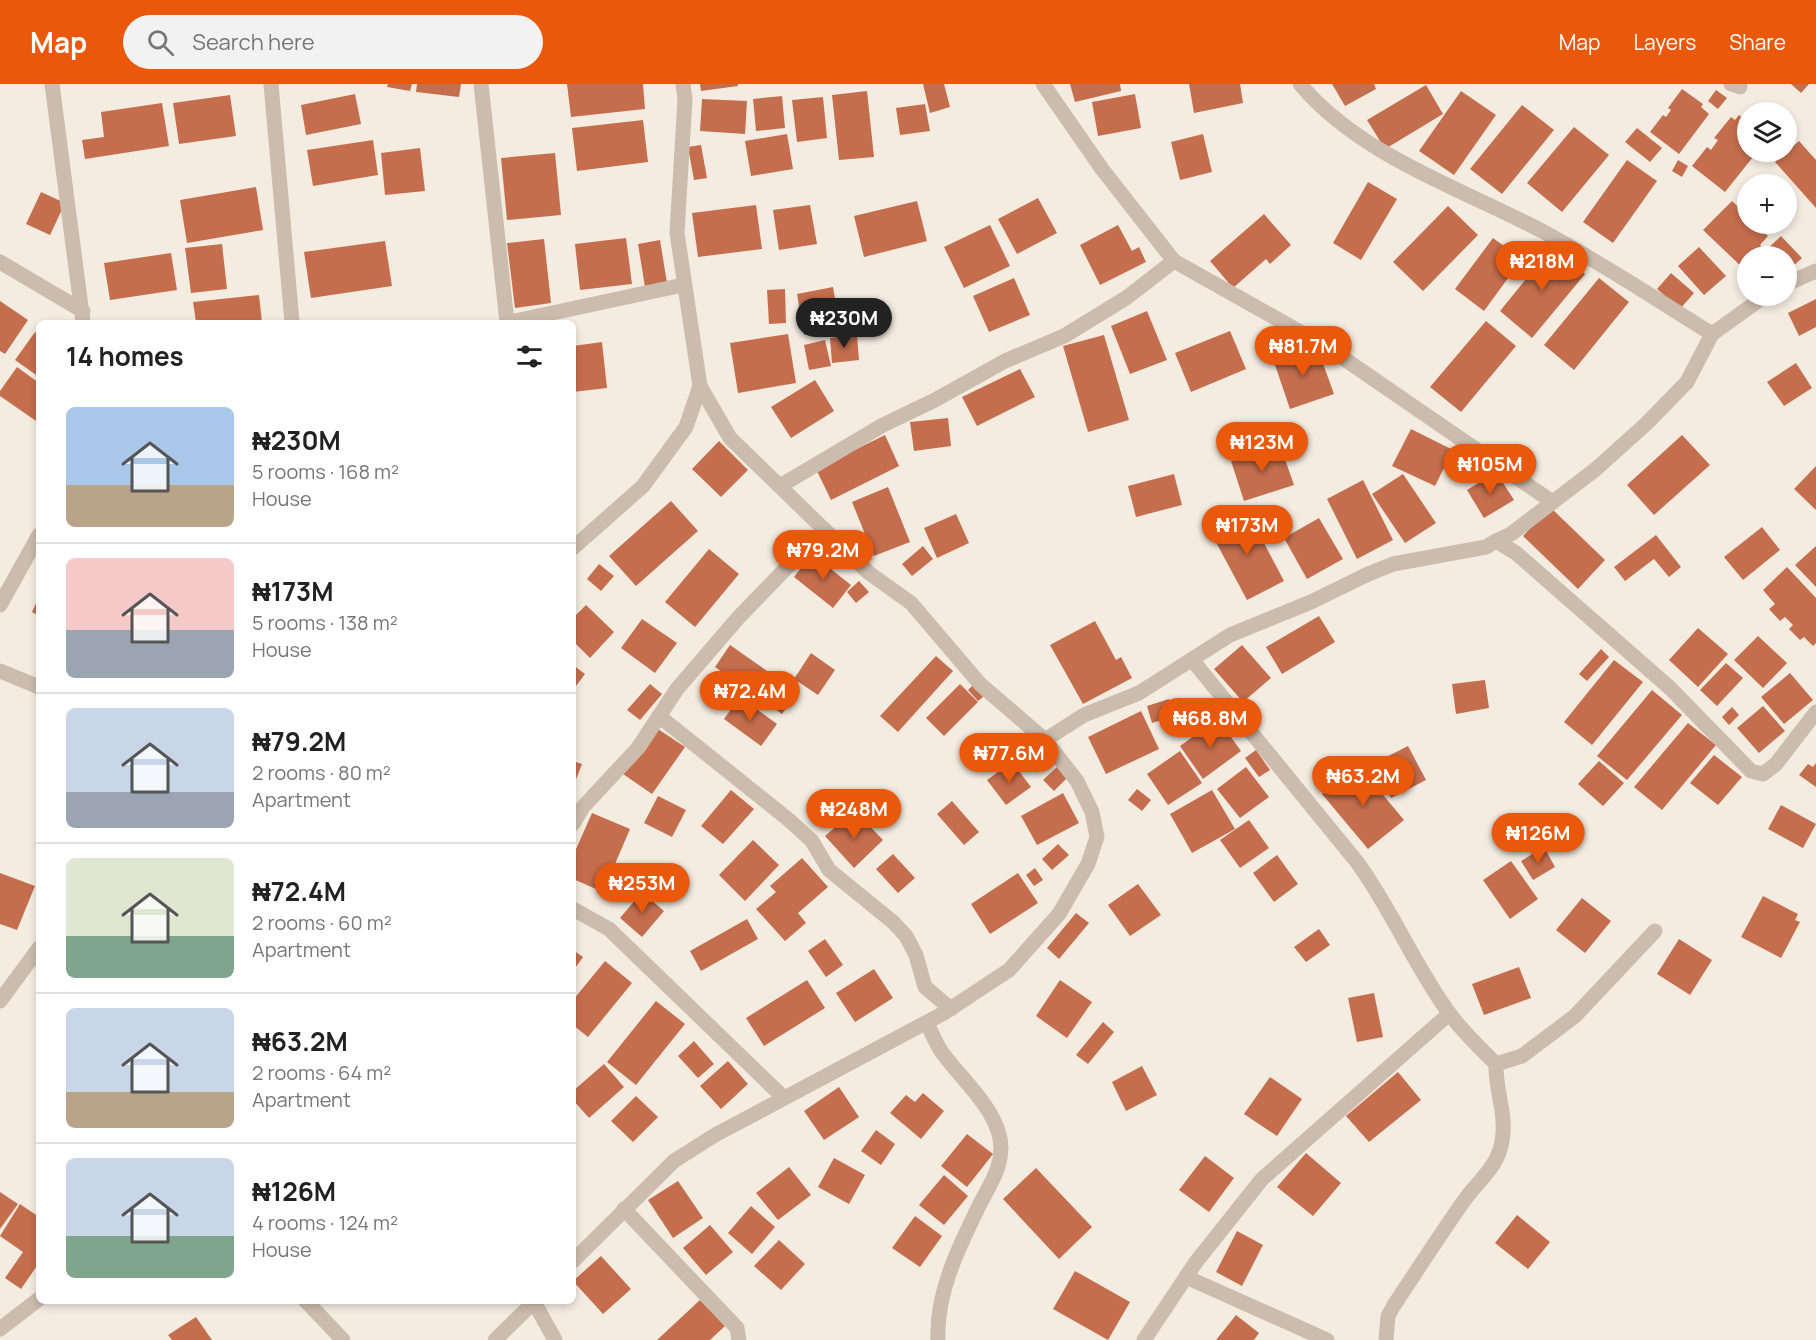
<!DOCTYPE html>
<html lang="en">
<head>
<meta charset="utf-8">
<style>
  body { margin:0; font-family:Manrope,sans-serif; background:#f2f2f2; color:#222; height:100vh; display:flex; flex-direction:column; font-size:22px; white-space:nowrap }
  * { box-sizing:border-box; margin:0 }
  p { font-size:20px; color:#767676 }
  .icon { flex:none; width:33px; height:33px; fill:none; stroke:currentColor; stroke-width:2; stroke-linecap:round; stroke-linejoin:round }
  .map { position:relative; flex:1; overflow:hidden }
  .sheet { position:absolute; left:36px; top:236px; width:540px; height:984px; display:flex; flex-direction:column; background:#fff; border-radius:9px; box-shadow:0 3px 9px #0003 }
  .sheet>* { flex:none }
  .fabs { position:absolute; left:1737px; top:18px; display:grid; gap:12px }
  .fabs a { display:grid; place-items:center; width:60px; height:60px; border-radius:50%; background:#fff; box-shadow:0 3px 9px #0003; font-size:30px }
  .price { position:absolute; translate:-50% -51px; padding:0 14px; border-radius:21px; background:#ea580c; color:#fff; font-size:20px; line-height:39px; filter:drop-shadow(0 2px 3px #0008) }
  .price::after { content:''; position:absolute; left:50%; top:36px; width:18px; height:14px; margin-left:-9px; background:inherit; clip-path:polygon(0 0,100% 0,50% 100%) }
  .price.current { background:#222; color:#fff }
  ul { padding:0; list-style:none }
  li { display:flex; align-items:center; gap:18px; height:150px; padding:0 30px }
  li+li { border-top:2px solid #e0e0e0 }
  li span { display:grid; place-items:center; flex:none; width:168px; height:120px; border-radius:9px; color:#555 }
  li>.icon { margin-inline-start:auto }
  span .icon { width:72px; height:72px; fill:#fffc; stroke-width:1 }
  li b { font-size:26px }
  h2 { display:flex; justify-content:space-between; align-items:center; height:72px; padding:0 30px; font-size:26px }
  header { display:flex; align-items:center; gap:36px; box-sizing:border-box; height:84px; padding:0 30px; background:#ea580c; color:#fff }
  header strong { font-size:28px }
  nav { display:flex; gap:33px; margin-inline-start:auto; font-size:21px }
  .search { width:420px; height:54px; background:#f2f2f2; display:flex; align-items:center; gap:15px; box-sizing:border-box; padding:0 21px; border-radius:33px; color:#767676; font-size:22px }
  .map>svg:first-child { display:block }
  .building { fill:#c56e4e }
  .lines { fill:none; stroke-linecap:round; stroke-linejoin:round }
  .minor { stroke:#ccbcad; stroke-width:15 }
</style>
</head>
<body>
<header>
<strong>Map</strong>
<div class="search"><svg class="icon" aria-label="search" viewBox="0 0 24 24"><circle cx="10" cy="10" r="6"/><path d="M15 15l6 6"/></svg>Search here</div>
<nav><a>Map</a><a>Layers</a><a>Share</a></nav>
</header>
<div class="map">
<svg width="1816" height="1256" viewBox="0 0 1816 1256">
  <rect width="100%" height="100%" fill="#f4ece1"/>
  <!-- building -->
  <g class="building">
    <path d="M388 0H412L410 7 387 3Z"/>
    <path d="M417 0H461L459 13 416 8Z"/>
    <path d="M567 0H643L645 25 571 33Z"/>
    <path d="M700 0H738V2L701 7Z"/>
    <path d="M923 0H944L950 23 930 29Z"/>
    <path d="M1070 0H1120L1121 7 1075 18Z"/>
    <path d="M1189 0H1240L1243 19 1194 29Z"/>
    <path d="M1332 0H1374L1376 5 1345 22Z"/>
    <path d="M1791 0H1809L1801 9Z"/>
    <path d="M1426 1 1443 30 1385 65 1367 36Z"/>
    <path d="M1682 5 1703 20 1701 23 1709 30 1679 70 1650 48 1663 31 1666 33 1671 26 1668 24Z"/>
    <path d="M1716 6 1727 14 1718 25 1708 17Z"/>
    <path d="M867 7 874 73 839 76 832 11Z"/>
    <path d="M1461 7 1496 31 1454 91 1419 67Z"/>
    <path d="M355 10 361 40 306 51 301 21Z"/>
    <path d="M1135 10 1141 44 1098 52 1092 18Z"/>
    <path d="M230 11 236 52 179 60 173 19Z"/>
    <path d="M782 12 785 44 756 47 753 15Z"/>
    <path d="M823 13 827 54 797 58 792 16Z"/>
    <path d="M702 15 747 17 745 50 700 47Z"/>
    <path d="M162 19 169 62 85 75 82 56 104 53 101 28Z"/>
    <path d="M925 20 930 47 900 51 896 24Z"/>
    <path d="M1522 21 1554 46 1502 110 1470 85Z"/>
    <path d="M1739 31 1748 38V68H1757L1725 108 1692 82 1707 63 1711 66 1718 56 1714 54 1731 33 1735 36Z"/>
    <path d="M643 36 648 78 577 87 572 44Z"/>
    <path d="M1574 43 1609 71 1562 128 1527 99Z"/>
    <path d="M1637 44 1662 64 1650 78 1625 58Z"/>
    <path d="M787 50 793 85 751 92 745 57Z"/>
    <path d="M1203 50 1212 88 1180 96 1171 58Z"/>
    <path d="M373 56 378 91 313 102 307 66Z"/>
    <path d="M1799 57 1816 76V124L1775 78Z"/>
    <path d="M701 61 707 94 694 96 688 63Z"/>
    <path d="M420 64 425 107 385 111 381 69Z"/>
    <path d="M555 69 561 131 507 136 501 74Z"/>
    <path d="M1627 76 1657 97 1613 159 1583 138Z"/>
    <path d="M1678 76 1688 82 1682 93 1672 87Z"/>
    <path d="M1368 98 1397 115 1361 176 1333 159Z"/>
    <path d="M256 103 263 146 187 159 180 116Z"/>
    <path d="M41 108 65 119 50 151 26 140Z"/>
    <path d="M1038 114 1057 149 1017 170 998 135Z"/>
    <path d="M917 117 927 157 864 173 854 132Z"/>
    <path d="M1732 117 1748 132V140H1755L1768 152 1760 161 1765 166 1758 172H1748L1745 186 1703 146Z"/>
    <path d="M756 121 762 165 698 173 692 129Z"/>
    <path d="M810 121 817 160 779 166 773 126Z"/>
    <path d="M1448 122 1478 151 1423 207 1393 178Z"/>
    <path d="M1264 130 1291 161 1270 180 1266 175 1233 204 1210 177Z"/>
    <path d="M990 141 1010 182 964 204 944 163Z"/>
    <path d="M1118 141 1132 167 1139 163 1146 178 1100 201 1080 161Z"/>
    <path d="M1781 152 1802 174 1788 187 1786 172H1775L1767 165Z"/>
    <path d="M626 154 632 200 580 206 575 160Z"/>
    <path d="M1493 154 1522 175 1484 227 1455 205Z"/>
    <path d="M544 155 551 219 515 224 507 159Z"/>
    <path d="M660 156 667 199 645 203 638 160Z"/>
    <path d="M385 157 392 202 311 214 304 168Z"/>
    <path d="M222 160 227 205 191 209 185 164Z"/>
    <path d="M1552 163 1585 190 1532 254 1500 227Z"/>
    <path d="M1699 163 1726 192 1704 211 1678 182Z"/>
    <path d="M171 169 177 206 110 216 104 179Z"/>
    <path d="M1671 189 1694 209 1680 225 1657 205Z"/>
    <path d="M1014 194 1030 231 989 248 973 212Z"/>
    <path d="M1599 194 1629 218 1574 286 1544 261Z"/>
    <path d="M833 203 840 244 804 251 797 210Z"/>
    <path d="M785 205 786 239 769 240 767 206Z"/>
    <path d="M259 211 262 238H196L193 218Z"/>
    <path d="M1816 215V243L1799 252 1788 229Z"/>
    <path d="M0 217 28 236 5 270 0 267Z"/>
    <path d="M1147 227 1167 276 1130 290 1111 242Z"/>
    <path d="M1486 237 1516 262 1461 328 1430 303Z"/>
    <path d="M1230 247 1246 285 1191 308 1175 269Z"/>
    <path d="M35 248 39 251V293L15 276Z"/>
    <path d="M788 250 796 299 738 309 730 259Z"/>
    <path d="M857 251 859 276 832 279 830 254Z"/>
    <path d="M1104 251 1129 336 1088 348 1063 262Z"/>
    <path d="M825 256 831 282 809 286 804 261Z"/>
    <path d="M602 258 607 304 573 308V262Z"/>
    <path d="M1316 260 1334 310 1290 325 1273 275Z"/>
    <path d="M1796 279 1812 304 1784 322 1767 298Z"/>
    <path d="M17 283 39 299V339L0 312V307Z"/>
    <path d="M1020 285 1035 313 977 342 962 313Z"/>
    <path d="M815 296 834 327 791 354 771 323Z"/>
    <path d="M948 334 951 362 914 367 910 338Z"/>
    <path d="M1411 345 1453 366 1435 402 1392 382Z"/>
    <path d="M885 351 899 382 831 416 816 385Z"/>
    <path d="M1682 351 1710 381 1654 431 1627 401Z"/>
    <path d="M719 357 748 386 721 413 692 385Z"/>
    <path d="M1280 361 1294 401 1244 417 1231 377Z"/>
    <path d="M1816 382V426L1794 405Z"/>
    <path d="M1496 388 1514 416 1484 434 1467 406Z"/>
    <path d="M1174 390 1182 421 1136 433 1128 402Z"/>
    <path d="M1403 390 1436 439 1405 459 1372 410Z"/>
    <path d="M1363 396 1393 456 1357 475 1327 415Z"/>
    <path d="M888 403 910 458 874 472 852 418Z"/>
    <path d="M671 417 698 447 636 502 609 472Z"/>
    <path d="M1550 423 1605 476 1578 505 1523 452Z"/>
    <path d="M1247 427 1284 497 1247 516 1210 447Z"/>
    <path d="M956 430 969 459 937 474 924 444Z"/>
    <path d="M1319 434 1343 475 1307 495 1284 454Z"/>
    <path d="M1762 443 1780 466 1743 496 1724 473Z"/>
    <path d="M1656 451 1681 483 1669 493 1654 475 1625 497 1614 483Z"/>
    <path d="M923 462 933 475 912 492 902 480Z"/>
    <path d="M1816 462V503L1795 481Z"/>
    <path d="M709 465 739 490 695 543 665 518Z"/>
    <path d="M812 470 851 501 833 524 794 493Z"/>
    <path d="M599 480 614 492 601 507 587 495Z"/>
    <path d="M1787 483 1816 514V559L1813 562 1804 553 1800 556 1789 545 1793 541 1785 533 1780 537 1769 525 1775 520 1763 506Z"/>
    <path d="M859 497 869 508 856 519 847 508Z"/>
    <path d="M39 513V532L32 528Z"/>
    <path d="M586 521 614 548 590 574 573 557V534Z"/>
    <path d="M1319 532 1335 558 1282 590 1266 563Z"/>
    <path d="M642 535 677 559 655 589 621 564Z"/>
    <path d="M1095 537 1116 576 1121 573 1132 594 1083 620 1050 561Z"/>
    <path d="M1698 544 1728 570 1698 603 1669 576Z"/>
    <path d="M1758 552 1787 579 1763 604 1734 576Z"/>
    <path d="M730 561 797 608 782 630 715 583Z"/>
    <path d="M1242 561 1271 594 1243 618 1214 585Z"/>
    <path d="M1601 565 1609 573 1587 597 1579 590Z"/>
    <path d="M811 569 835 586 818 611 794 595Z"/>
    <path d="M936 572 953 587 898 648 880 632Z"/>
    <path d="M1614 576 1643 598 1592 661 1564 638Z"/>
    <path d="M1726 579 1743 594 1717 622 1700 606Z"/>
    <path d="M573 581 585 590 573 606Z"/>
    <path d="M1790 589 1813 616 1784 640 1761 613Z"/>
    <path d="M1485 596 1489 624 1456 630 1452 600Z"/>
    <path d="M650 600 662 610 640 636 627 626Z"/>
    <path d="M960 600 978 618 944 652 926 634Z"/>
    <path d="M973 601 983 613 978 617 968 606Z"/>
    <path d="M1652 606 1682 631 1627 696 1597 672Z"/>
    <path d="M740 613 777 640 761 662 724 635Z"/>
    <path d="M1169 615 1174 632 1152 639 1147 622Z"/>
    <path d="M1763 622 1785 647 1759 669 1737 644Z"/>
    <path d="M1732 623 1739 631 1729 641 1722 633Z"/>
    <path d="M1141 627 1159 665 1106 690 1088 653Z"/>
    <path d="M1218 635 1241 667 1203 695 1180 662Z"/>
    <path d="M1688 639 1716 661 1662 726 1634 703Z"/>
    <path d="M655 643 685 663 652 710 623 690Z"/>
    <path d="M1408 662 1426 696 1391 714 1373 680Z"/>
    <path d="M1031 665 1040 676 1029 685 1020 674Z"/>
    <path d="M1256 666 1270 686 1259 693 1245 674Z"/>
    <path d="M1180 667 1202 699 1168 721 1147 690Z"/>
    <path d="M1714 671 1742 693 1718 721 1690 699Z"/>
    <path d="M1329 672 1336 685 1324 691 1317 678Z"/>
    <path d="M573 677 582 680 573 703Z"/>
    <path d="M1599 677 1624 699 1603 722 1578 700Z"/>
    <path d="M1012 678 1031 703 1006 721 987 696Z"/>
    <path d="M1816 679V703L1799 691 1808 680 1813 683Z"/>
    <path d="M1358 681 1404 736 1368 765 1322 710Z"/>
    <path d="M1057 683 1067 694 1054 707 1043 696Z"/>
    <path d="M1246 683 1269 713 1240 734 1217 705Z"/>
    <path d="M1137 705 1151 716 1142 727 1128 716Z"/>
    <path d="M731 706 754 725 723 760 701 742Z"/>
    <path d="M1212 706 1235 745 1192 769 1170 730Z"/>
    <path d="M1063 709 1079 739 1037 761 1021 732Z"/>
    <path d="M658 712 686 726 672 753 644 739Z"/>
    <path d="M952 717 979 748 964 761 937 730Z"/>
    <path d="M1781 721 1816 740 1803 764 1768 745Z"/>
    <path d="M592 729 630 745 603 808 573 795V772Z"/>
    <path d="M857 729 883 756 854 784 825 752 840 739 843 742Z"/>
    <path d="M1249 736 1269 764 1240 784 1220 756Z"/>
    <path d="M753 756 779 781 745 817 719 791Z"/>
    <path d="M1058 760 1069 771 1052 786 1042 775Z"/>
    <path d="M1544 763 1555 783 1533 796 1521 777Z"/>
    <path d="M893 770 915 794 898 809 876 785Z"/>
    <path d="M1277 771 1298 800 1274 818 1253 789Z"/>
    <path d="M802 774 828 803 798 829 806 839 785 857 756 825 776 808 770 802Z"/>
    <path d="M1511 777 1538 815 1510 835 1483 796Z"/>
    <path d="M1035 784 1043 796 1034 802 1026 791Z"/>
    <path d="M0 789 35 802 17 846 0 840Z"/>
    <path d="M1018 789 1038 819 990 850 971 820Z"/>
    <path d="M1138 800 1161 831 1130 852 1108 821Z"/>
    <path d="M642 808 664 827 642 853 620 834Z"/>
    <path d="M1763 812 1798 830 1795 836 1800 838 1781 874 1741 853Z"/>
    <path d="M1582 814 1611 837 1585 869 1556 846Z"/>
    <path d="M1076 829 1089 839 1059 875 1047 864Z"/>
    <path d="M747 835 758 855 701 887 690 867Z"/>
    <path d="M1319 845 1330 861 1306 878 1294 863Z"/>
    <path d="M825 855 843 881 826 893 808 867Z"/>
    <path d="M1679 855 1712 876 1690 911 1657 890Z"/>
    <path d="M573 866 583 873 573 887Z"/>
    <path d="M605 877 632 899 588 953 573 941V916Z"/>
    <path d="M1519 883 1531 914 1484 931 1472 900Z"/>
    <path d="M874 885 893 914 855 938 836 909Z"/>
    <path d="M807 896 825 924 764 962 746 934Z"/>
    <path d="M1060 896 1092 918 1067 954 1036 932Z"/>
    <path d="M1374 909 1383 953 1357 958 1348 914Z"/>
    <path d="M656 917 685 940 636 1001 607 978Z"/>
    <path d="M1103 938 1114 948 1088 980 1076 971Z"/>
    <path d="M694 957 714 980 698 994 678 972Z"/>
    <path d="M728 977 748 1000 721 1025 700 1002Z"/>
    <path d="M604 980 624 1003 589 1034 573 1016V1007Z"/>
    <path d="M1142 982 1157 1011 1126 1027 1112 998Z"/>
    <path d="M1398 988 1421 1016 1369 1058 1346 1032Z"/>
    <path d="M1270 993 1302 1015 1277 1052 1244 1030Z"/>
    <path d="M839 1003 859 1033 824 1056 804 1027Z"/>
    <path d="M923 1009 944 1027 921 1055 890 1029 906 1011 915 1018Z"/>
    <path d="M636 1012 658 1033 633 1058 611 1037Z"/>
    <path d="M876 1046 895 1060 881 1081 861 1067Z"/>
    <path d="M967 1050 993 1070 967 1103 941 1082Z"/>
    <path d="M1306 1069 1341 1099 1313 1132 1277 1103Z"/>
    <path d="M1205 1072 1234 1094 1209 1128 1179 1106Z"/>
    <path d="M834 1074 865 1091 849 1120 818 1103Z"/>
    <path d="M789 1083 811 1111 778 1136 756 1109Z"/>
    <path d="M1036 1084 1092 1143 1059 1175 1003 1115Z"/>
    <path d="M944 1091 968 1112 944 1141 919 1121Z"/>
    <path d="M678 1097 703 1134 673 1154 648 1116Z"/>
    <path d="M0 1108 18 1120 0 1145Z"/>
    <path d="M20 1120 39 1133V1179L21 1205 5 1194 23 1168 0 1152Z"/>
    <path d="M751 1122 775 1143 752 1170 728 1149Z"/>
    <path d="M1517 1131 1550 1158 1528 1185 1495 1159Z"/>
    <path d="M915 1132 942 1152 920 1183 892 1164Z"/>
    <path d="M710 1141 733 1168 706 1191 683 1164Z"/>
    <path d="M1237 1147 1263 1161 1242 1202 1216 1188Z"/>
    <path d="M779 1156 805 1180 781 1206 754 1182Z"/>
    <path d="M601 1172 631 1205 603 1230 573 1197Z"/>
    <path d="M1075 1187 1130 1218 1108 1256 1053 1225Z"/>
    <path d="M700 1216 725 1242 710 1256H657Z"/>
    <path d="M1236 1231 1259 1249 1254 1256H1216Z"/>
    <path d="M196 1233 212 1256H172L168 1251Z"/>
  </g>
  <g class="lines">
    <!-- minor -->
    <g class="minor">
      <path d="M52 0 83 238"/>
      <path d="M271 0 292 238"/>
      <path d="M481 0 507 238"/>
      <path d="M1300 0C1360 72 1463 105 1544 148 1602 179 1657 216 1712 250"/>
      <path d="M1731 0 1740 3"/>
      <path d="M1174 177 1327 263 1551 417"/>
      <path d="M0 178 83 227"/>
      <path d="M1786 200 1816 187"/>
      <path d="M510 238 683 201"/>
      <path d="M780 402 883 341 935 316 1005 277 1064 252 1126 214 1174 177 1102 85 1043 0"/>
      <path d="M1496 457 1511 450 1596 385 1646 340 1687 298 1712 250 1765 212"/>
      <path d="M573 464 643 402 686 343 700 302"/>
      <path d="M0 521 39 451"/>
      <path d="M1193 577 1357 778C1392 826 1414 881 1449 929 1462 947 1480 964 1496 980 1495 1006 1507 1030 1502 1057 1498 1082 1481 1094 1466 1114 1441 1149 1418 1185 1394 1221L1388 1232 1386 1256"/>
      <path d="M0 587 39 603"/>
      <path d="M659 632 789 736 812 757 829 786 893 838 906 852 916 871 925 903 951 925"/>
      <path d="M1045 656 1084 631 1139 609 1230 551 1311 518 1366 491 1393 480 1486 463 1496 457 1516 469 1670 604 1751 687 1763 690 1776 680 1816 628"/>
      <path d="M573 740 583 723 638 664 677 605 738 534 824 445"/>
      <path d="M573 825 609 845 784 1014"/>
      <path d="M0 917 39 864"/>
      <path d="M927 939C931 948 936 959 941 967 960 994 993 1021 1000 1054 1005 1083 988 1102 977 1126 957 1167 936 1210 938 1256"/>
      <path d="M1496 980 1522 972 1575 932 1655 847"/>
      <path d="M624 1125 737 1244 739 1256"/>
      <path d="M573 1177 674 1077 715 1051 944 929 1009 886 1059 830 1088 780 1097 753 1092 728 1077 697 1045 656 980 600 911 519 869 489 730 354 700 302 677 149 685 15 683 0"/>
      <path d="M1186 1193 1327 1256"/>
      <path d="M305 1216 343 1256"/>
      <path d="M534 1218 555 1256"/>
      <path d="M0 1245 39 1215"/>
      <path d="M495 1256 536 1216"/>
      <path d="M1144 1256 1196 1178 1262 1095 1449 930"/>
    </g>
  </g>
</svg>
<div class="fabs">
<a><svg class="icon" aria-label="layers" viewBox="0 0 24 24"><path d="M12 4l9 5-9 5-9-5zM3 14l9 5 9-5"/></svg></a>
<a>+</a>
<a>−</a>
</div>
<b class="price" style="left:1542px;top:208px">₦218M</b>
<b class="price current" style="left:844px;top:265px">₦230M</b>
<b class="price" style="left:1303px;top:293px">₦81.7M</b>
<b class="price" style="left:1262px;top:389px">₦123M</b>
<b class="price" style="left:1490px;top:411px">₦105M</b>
<b class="price" style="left:1247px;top:472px">₦173M</b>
<b class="price" style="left:823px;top:497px">₦79.2M</b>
<b class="price" style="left:750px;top:638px">₦72.4M</b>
<b class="price" style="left:1210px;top:665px">₦68.8M</b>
<b class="price" style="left:1009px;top:700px">₦77.6M</b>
<b class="price" style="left:1363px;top:723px">₦63.2M</b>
<b class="price" style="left:854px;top:756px">₦248M</b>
<b class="price" style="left:1538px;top:780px">₦126M</b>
<b class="price" style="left:642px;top:830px">₦253M</b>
<section class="sheet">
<h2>14 homes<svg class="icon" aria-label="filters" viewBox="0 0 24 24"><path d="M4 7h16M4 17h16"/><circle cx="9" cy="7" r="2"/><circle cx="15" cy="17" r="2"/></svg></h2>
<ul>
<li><span style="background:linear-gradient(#a9c7e8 65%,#b9a48a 0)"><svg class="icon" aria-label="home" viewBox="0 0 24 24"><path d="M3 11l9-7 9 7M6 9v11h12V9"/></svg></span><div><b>₦230M</b><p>5 rooms · 168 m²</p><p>House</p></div></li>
<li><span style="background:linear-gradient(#f6c9c9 60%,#9aa5b1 0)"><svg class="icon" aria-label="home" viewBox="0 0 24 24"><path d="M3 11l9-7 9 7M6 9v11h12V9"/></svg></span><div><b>₦173M</b><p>5 rooms · 138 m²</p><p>House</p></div></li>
<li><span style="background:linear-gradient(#c9d6e8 70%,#9aa5b1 0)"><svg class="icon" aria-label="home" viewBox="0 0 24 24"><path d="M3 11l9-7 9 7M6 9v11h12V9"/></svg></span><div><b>₦79.2M</b><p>2 rooms · 80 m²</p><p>Apartment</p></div></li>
<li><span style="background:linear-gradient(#dfe7d0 65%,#7fa58c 0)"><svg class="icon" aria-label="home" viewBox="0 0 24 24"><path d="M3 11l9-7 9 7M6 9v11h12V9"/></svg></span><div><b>₦72.4M</b><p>2 rooms · 60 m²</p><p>Apartment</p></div></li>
<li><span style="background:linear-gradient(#c9d6e8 70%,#b9a48a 0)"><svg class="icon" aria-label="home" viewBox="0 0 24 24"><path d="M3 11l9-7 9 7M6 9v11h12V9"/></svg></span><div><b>₦63.2M</b><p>2 rooms · 64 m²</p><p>Apartment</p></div></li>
<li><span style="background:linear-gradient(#c9d6e8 65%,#7fa58c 0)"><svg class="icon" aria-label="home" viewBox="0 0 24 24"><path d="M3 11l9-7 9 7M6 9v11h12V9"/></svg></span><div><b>₦126M</b><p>4 rooms · 124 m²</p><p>House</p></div></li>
</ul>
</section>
</div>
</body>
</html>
